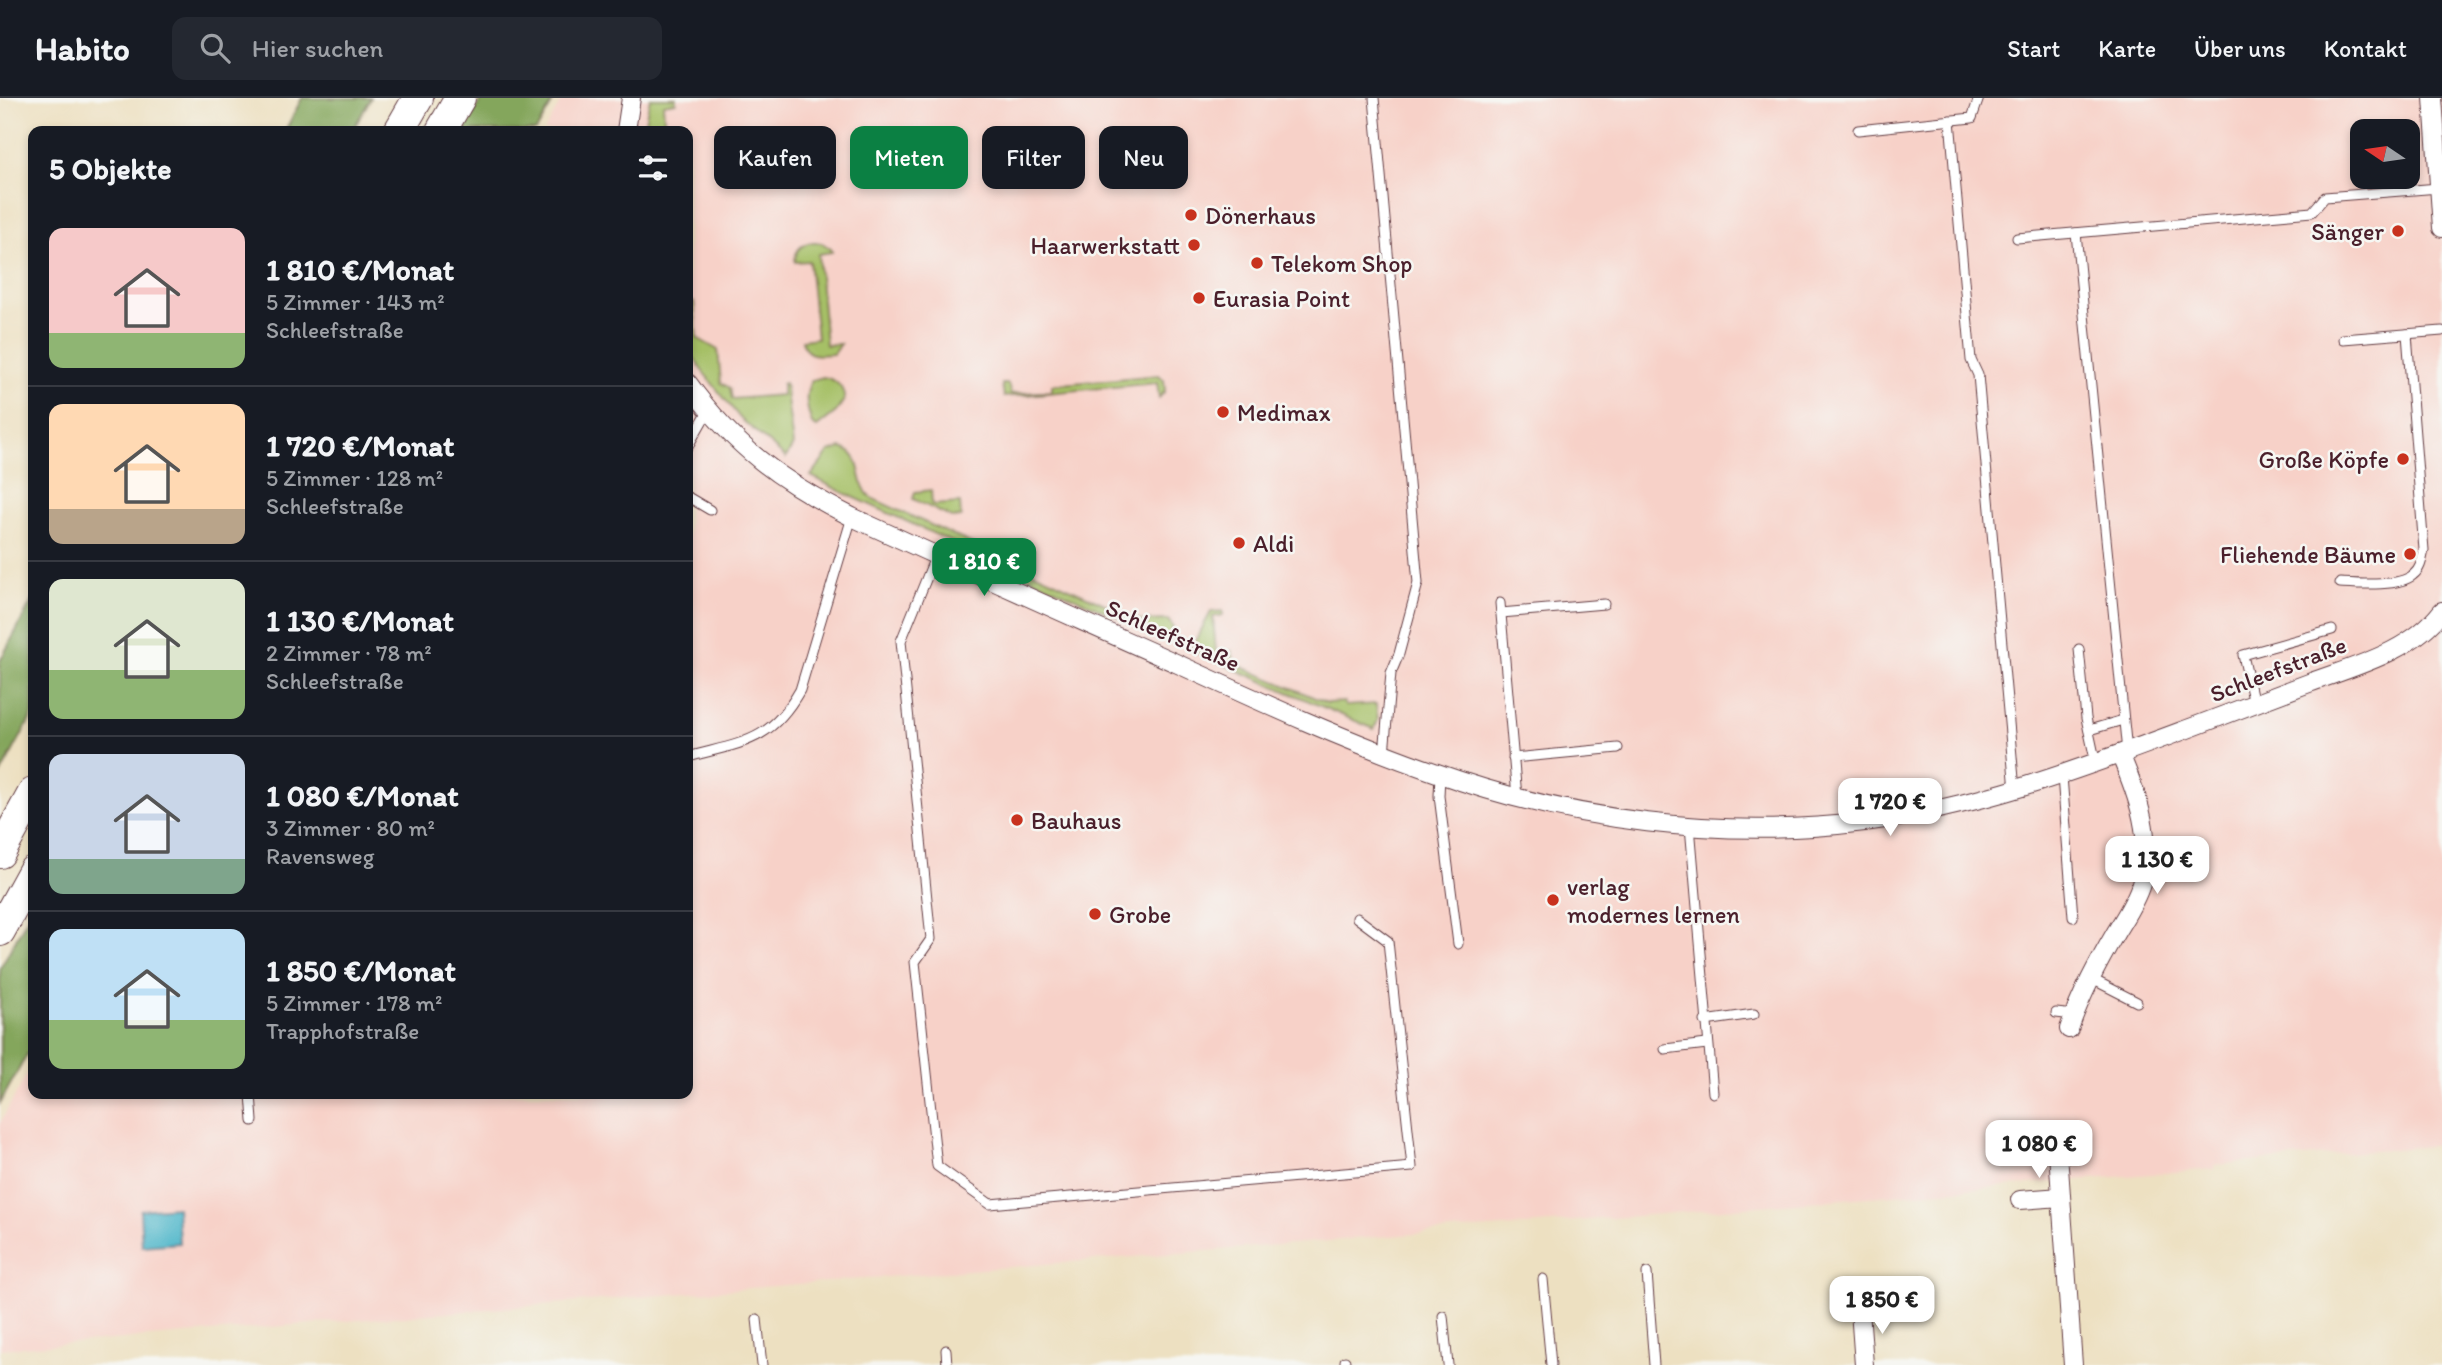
<!DOCTYPE html>
<html lang="de">
<head>
<meta charset="utf-8">
<style>
  body { margin:0; font-family:Itim,sans-serif; background:#242831; color:#f1f3f6; height:100vh; display:flex; flex-direction:column; font-size:26px; white-space:nowrap }
  * { box-sizing:border-box; margin:0 }
  p { font-size:23px; color:#9ea1a6 }
  .icon { flex:none; width:38px; height:38px; fill:none; stroke:currentColor; stroke-width:2; stroke-linecap:round; stroke-linejoin:round }
  .map { position:relative; flex:1; overflow:hidden }
  .drawer { position:absolute; left:28px; top:28px; width:665px; height:973px; display:flex; flex-direction:column; background:#171b24; border-radius:14px; box-shadow:0 4px 10px #0003 }
  .drawer>* { flex:none }
  .hud { position:absolute; left:714px; top:28px; width:665px; height:63px; display:flex; gap:14px }
  .needle { width:46px; rotate:283deg }
  .fabs { position:absolute; left:2350px; top:21px; display:grid; gap:14px }
  .fabs a { display:grid; place-items:center; width:70px; height:70px; border-radius:14px; background:#171b24; box-shadow:0 4px 10px #0003; font-size:35px }
  .price { position:absolute; translate:-50% -60px; padding:0 16px; border-radius:14px; background:#fff; color:#222; font-size:23px; line-height:46px; filter:drop-shadow(0 2px 4px #0008) }
  .price::after { content:''; position:absolute; left:50%; top:42px; width:21px; height:16px; margin-left:-10px; background:inherit; clip-path:polygon(0 0,100% 0,50% 100%) }
  .price.selected { background:#0b8043; color:#fff }
  ul { padding:0; list-style:none }
  li { display:flex; align-items:center; gap:21px; height:175px; padding:0 21px }
  li+li { border-top:2px solid #363941 }
  li span { display:grid; place-items:center; flex:none; width:196px; height:140px; border-radius:14px; color:#555 }
  li>.icon { margin-inline-start:auto }
  span .icon { width:84px; height:84px; fill:#fffc; stroke-width:1 }
  li b { font-size:30px }
  h2 { display:flex; justify-content:space-between; align-items:center; height:84px; padding:0 21px; font-size:30px }
  .tag { padding:0 24px; border-radius:14px; background:#171b24; box-shadow:0 4px 10px #0003; font-size:24px; line-height:63px }
  .tag.selected { background:#0b8043; color:#fff }
  header { display:flex; align-items:center; gap:42px; box-sizing:border-box; height:98px; padding:0 35px; background:#171b24; border-bottom:2px solid #363941 }
  header strong { font-size:33px }
  nav { display:flex; gap:38px; margin-inline-start:auto; font-size:24px }
  .search { width:490px; height:63px; background:#242831; display:flex; align-items:center; gap:18px; box-sizing:border-box; padding:0 24px; border-radius:14px; color:#9ea1a6; font-size:26px }
  .map>svg:first-child { display:block }
  .built { fill:#f7d1c8; fill-rule:evenodd }
  .green { fill:#a6c066; stroke:#787048; stroke-width:2 }
  .forest { fill:#84a65b; stroke:#676243; stroke-width:2 }
  .water { fill:#4bb5c9; stroke:#4a6a7a; stroke-width:2 }
  .lines { fill:none; stroke-linecap:round; stroke-linejoin:round }
  .service-casing { stroke:#623c42; stroke-width:11 }
  .minor-casing { stroke:#623c42; stroke-width:20 }
  .trunk-casing { stroke:#623c42; stroke-width:32 }
  .service { stroke:#fff; stroke-width:9 }
  .minor { stroke:#fff; stroke-width:18 }
  .trunk { stroke:#fff; stroke-width:30 }
  .poi-dot { fill:#c8321e; stroke:#f6f6f2; stroke-width:2.5 }
  .labels { text-anchor:middle; dominant-baseline:central; stroke-width:5; stroke-linejoin:round; paint-order:stroke }
  .poi-label { font-size:24px; fill:#4a1f2b; stroke:#f6f6f2; text-anchor:start }
  .street-label { font-size:24px; fill:#4a1f2b; stroke:#f6f6f2 }
</style>
</head>
<body>
<header>
<strong>Habito</strong>
<div class="search"><svg class="icon" aria-label="search" viewBox="0 0 24 24"><circle cx="10" cy="10" r="6"/><path d="M15 15l6 6"/></svg>Hier suchen</div>
<nav><a>Start</a><a>Karte</a><a>Über uns</a><a>Kontakt</a></nav>
</header>
<div class="map">
<svg width="2442" height="1267" viewBox="0 0 2442 1267">
  <rect width="100%" height="100%" fill="#f6f6f2"/>
  <filter id="ink" filterUnits="userSpaceOnUse"><feTurbulence type="fractalNoise" baseFrequency=".0143" numOctaves="2"/><feDisplacementMap in="SourceGraphic" scale="14" xChannelSelector="R" yChannelSelector="G"/><feConvolveMatrix kernelMatrix="1 2 1 2 8 2 1 2 1" color-interpolation-filters="sRGB"/></filter>
  <filter id="wash" filterUnits="userSpaceOnUse"><feTurbulence type="fractalNoise" baseFrequency=".00686" numOctaves="4" result="noise"/><feDisplacementMap in="SourceGraphic" scale="28" xChannelSelector="R" yChannelSelector="G"/><feGaussianBlur stdDeviation="1.57" result="paint"/><feColorMatrix in="noise" values="0 0 0 0 0 0 0 0 0 0 0 0 0 0 0 0 0 1.4 0 .05"/><feComposite in="paint" operator="in"/></filter>
  <g filter="url(#wash)">
    <rect width="100%" height="100%" fill="#ede0c1"/>
    <!-- built -->
    <path class="built" d="M563 0H2442V1047L2214 1067V1071L0 1251V1025L33 965V996H688V33H544ZM2362 33H2408V79H2362Z"/>
    <!-- green -->
    <g class="green">
      <path d="M650 0H676V4L663 6 665 33H643Z"/>
      <path d="M808 145H822L831 151 832 154 818 156 826 247 840 246 833 256C819 257 805 260 802 242L817 240 809 163 795 164C795 154 799 148 808 145Z"/>
      <path d="M688 204H694L697 240 718 252 721 285 730 290 732 301 782 297V286L785 285 793 347 786 360 740 320 700 270 688 249Z"/>
      <path d="M1159 277 1164 282 1165 293 1159 300 1157 285 1004 299 1002 286H1008L1011 296 1052 293V287Z"/>
      <path d="M823 279C835 281 845 289 844 302L836 314 817 329 812 326C807 311 803 296 812 282Z"/>
      <path d="M841 350C866 357 854 384 871 400L1142 523 1168 522 1173 529 1168 542 842 394 811 378 829 354Z"/>
      <path d="M931 392 932 407 960 405 961 419 952 420 913 401 915 394Z"/>
      <path d="M1223 513V517L1213 519 1216 554 1232 553 1235 566 1327 605 1344 604 1345 608 1376 606 1378 622 1374 631 1190 552 1211 514Z"/>
    </g>
    <!-- forest -->
    <g class="forest">
      <path d="M302 0H371L352 33H285Z"/>
      <path d="M482 0H555L536 33H464Z"/>
      <path d="M33 501V616L0 677V563Z"/>
      <path d="M33 810V946L0 1005V870Z"/>
    </g>
    <!-- water -->
    <path class="water" d="M177 1109 179 1145 142 1148 140 1112Z"/>
  </g>
  <g filter="url(#ink)">
    <g class="lines">
      <!-- service casing -->
      <g class="service-casing">
        <g id="service">
          <path d="M1374 0 1418 485 1399 556 1391 575 1384 656"/>
          <path d="M1950 22 1971 262 1978 277 2015 692"/>
          <path d="M1858 32 1972 20 1979 0"/>
          <path d="M2076 135 2127 654"/>
          <path d="M2017 140 2312 114 2325 99 2439 90"/>
          <path d="M2343 241 2442 233"/>
          <path d="M688 348 708 313"/>
          <path d="M688 399 710 412"/>
          <path d="M936 457 901 543 931 841 915 864 937 1068 990 1106 1412 1069 1388 843 1357 820"/>
          <path d="M2340 485C2359 486 2399 489 2413 477 2421 471 2422 461 2424 452L2407 236"/>
          <path d="M1500 505 1517 699"/>
          <path d="M1501 515 1604 506"/>
          <path d="M2079 551 2086 620 2096 666"/>
          <path d="M2254 606 2243 557 2332 532"/>
          <path d="M2089 632 2123 622"/>
          <path d="M688 659C742 644 770 645 800 592L852 419"/>
          <path d="M1513 660 1618 650"/>
          <path d="M1440 677 1439 698 1458 846"/>
          <path d="M2062 678 2073 819"/>
          <path d="M1690 728 1713 995"/>
          <path d="M2090 880 2137 904"/>
          <path d="M2056 915 2074 917"/>
          <path d="M1705 923 1754 916"/>
          <path d="M1665 951 1707 946"/>
          <path d="M251 996 253 1023"/>
          <path d="M1647 1175 1654 1267"/>
          <path d="M1543 1181 1551 1267"/>
          <path d="M1443 1218 1448 1267"/>
          <path d="M757 1221 762 1267"/>
          <path d="M946 1252 947 1267"/>
          <path d="M1345 1263V1267"/>
        </g>
      </g>
      <!-- minor casing -->
      <g class="minor-casing">
        <g id="minor">
          <path d="M2433 0 2442 130"/>
          <path d="M626 33 631 0"/>
          <path d="M688 285C734 349 782 384 852 419 960 469 1069 517 1178 566 1263 605 1348 644 1437 675 1571 723 1722 742 1864 724 1978 710 2083 670 2190 630 2230 615 2270 600 2309 585 2355 568 2411 554 2442 513"/>
          <path d="M2069 931C2081 896 2098 865 2116 834 2125 819 2136 803 2141 786 2154 741 2138 698 2120 656"/>
          <path d="M2058 1055 2073 1267"/>
          <path d="M2020 1102 2061 1099"/>
          <path d="M1860 1212 1864 1267"/>
        </g>
      </g>
      <!-- trunk casing -->
      <g class="trunk-casing">
        <g id="trunk">
          <path d="M399 33 418 0"/>
          <path d="M441 33 460 0"/>
          <path d="M0 755 33 695"/>
          <path d="M0 833 33 773"/>
        </g>
      </g>
      <!-- service -->
      <use href="#service" class="service"/>
      <!-- minor -->
      <use href="#minor" class="minor"/>
      <!-- trunk -->
      <use href="#trunk" class="trunk"/>
    </g>
  </g>
  <!-- markers -->
  <g class="poi-dot">
    <circle cx="1191" cy="117" r="7"/>
    <circle cx="2398" cy="133" r="7"/>
    <circle cx="1194" cy="147" r="7"/>
    <circle cx="1257" cy="165" r="7"/>
    <circle cx="1199" cy="200" r="7"/>
    <circle cx="1223" cy="314" r="7"/>
    <circle cx="2403" cy="361" r="7"/>
    <circle cx="1239" cy="445" r="7"/>
    <circle cx="2410" cy="456" r="7"/>
    <circle cx="1017" cy="722" r="7"/>
    <circle cx="1553" cy="802" r="7"/>
    <circle cx="1095" cy="816" r="7"/>
  </g>
  <g class="labels">
    <!-- poi labels -->
    <g class="poi-label">
      <text x="1205" y="117">Dönerhaus</text>
      <text x="2384" y="133" text-anchor="end">Sänger</text>
      <text x="1180" y="147" text-anchor="end">Haarwerkstatt</text>
      <text x="1271" y="165">Telekom Shop</text>
      <text x="1213" y="200">Eurasia Point</text>
      <text x="1237" y="314">Medimax</text>
      <text x="2389" y="361" text-anchor="end">Große Köpfe</text>
      <text x="1253" y="445">Aldi</text>
      <text x="2396" y="456" text-anchor="end">Fliehende Bäume</text>
      <text x="1031" y="722">Bauhaus</text>
      <text x="1567" y="788">verlag<tspan x="1567" dy="28">modernes lernen</tspan></text>
      <text x="1109" y="816">Grobe</text>
    </g>
    <!-- street labels -->
    <g class="street-label">
      <text transform="translate(1173 537) rotate(24)">Schleefstraße</text>
      <text transform="translate(2278 571) rotate(-21)">Schleefstraße</text>
    </g>
  </g>
</svg>
<div class="fabs">
<a><svg class="needle" viewBox="-14 -14 28 28"><path d="M0-13l5 13h-10z" fill="#e53935"/><path d="M0 13l5-13h-10z" fill="#9ea1a6"/></svg></a>
</div>
<b class="price selected" style="left:984px;top:500px">1 810 €</b>
<b class="price" style="left:1890px;top:740px">1 720 €</b>
<b class="price" style="left:2157px;top:798px">1 130 €</b>
<b class="price" style="left:2039px;top:1082px">1 080 €</b>
<b class="price" style="left:1882px;top:1238px">1 850 €</b>
<div class="hud">
<a class="tag">Kaufen</a>
<a class="tag selected">Mieten</a>
<a class="tag">Filter</a>
<a class="tag">Neu</a>
</div>
<section class="drawer">
<h2>5 Objekte<svg class="icon" aria-label="filters" viewBox="0 0 24 24"><path d="M4 7h16M4 17h16"/><circle cx="9" cy="7" r="2"/><circle cx="15" cy="17" r="2"/></svg></h2>
<ul>
<li><span style="background:linear-gradient(#f6c9c9 75%,#8fb573 0)"><svg class="icon" aria-label="home" viewBox="0 0 24 24"><path d="M3 11l9-7 9 7M6 9v11h12V9"/></svg></span><div><b>1 810 €/Monat</b><p>5 Zimmer · 143 m²</p><p>Schleefstraße</p></div></li>
<li><span style="background:linear-gradient(#ffd9b3 75%,#b9a48a 0)"><svg class="icon" aria-label="home" viewBox="0 0 24 24"><path d="M3 11l9-7 9 7M6 9v11h12V9"/></svg></span><div><b>1 720 €/Monat</b><p>5 Zimmer · 128 m²</p><p>Schleefstraße</p></div></li>
<li><span style="background:linear-gradient(#dfe7d0 65%,#8fb573 0)"><svg class="icon" aria-label="home" viewBox="0 0 24 24"><path d="M3 11l9-7 9 7M6 9v11h12V9"/></svg></span><div><b>1 130 €/Monat</b><p>2 Zimmer · 78 m²</p><p>Schleefstraße</p></div></li>
<li><span style="background:linear-gradient(#c9d6e8 75%,#7fa58c 0)"><svg class="icon" aria-label="home" viewBox="0 0 24 24"><path d="M3 11l9-7 9 7M6 9v11h12V9"/></svg></span><div><b>1 080 €/Monat</b><p>3 Zimmer · 80 m²</p><p>Ravensweg</p></div></li>
<li><span style="background:linear-gradient(#bfe0f5 65%,#8fb573 0)"><svg class="icon" aria-label="home" viewBox="0 0 24 24"><path d="M3 11l9-7 9 7M6 9v11h12V9"/></svg></span><div><b>1 850 €/Monat</b><p>5 Zimmer · 178 m²</p><p>Trapphofstraße</p></div></li>
</ul>
</section>
</div>
</body>
</html>
